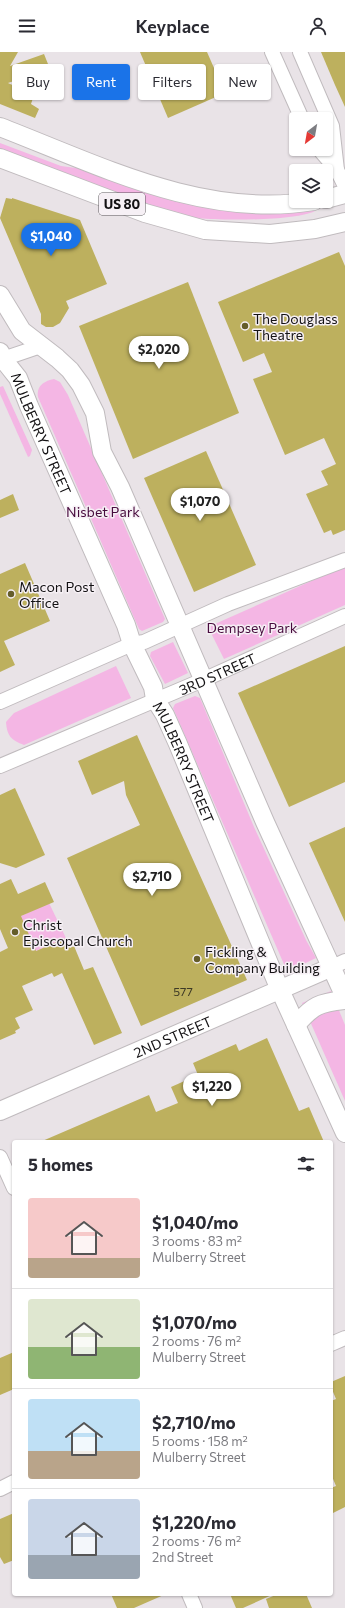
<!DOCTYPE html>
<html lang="en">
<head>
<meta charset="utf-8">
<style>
  body { margin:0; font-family:Commissioner,sans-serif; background:#f7f7f7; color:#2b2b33; height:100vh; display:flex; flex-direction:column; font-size:15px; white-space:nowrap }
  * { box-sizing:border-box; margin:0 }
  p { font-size:13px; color:#7c7c81 }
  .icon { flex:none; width:22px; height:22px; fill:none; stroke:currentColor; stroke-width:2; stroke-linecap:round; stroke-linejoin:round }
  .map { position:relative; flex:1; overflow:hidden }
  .side { position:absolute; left:12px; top:1088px; width:321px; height:456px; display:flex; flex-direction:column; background:#fff; border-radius:4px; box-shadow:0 1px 3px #0004 }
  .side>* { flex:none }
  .banner { position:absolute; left:12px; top:12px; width:321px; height:36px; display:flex; gap:8px }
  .needle { width:26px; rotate:211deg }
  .buttons { position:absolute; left:289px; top:60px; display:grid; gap:8px }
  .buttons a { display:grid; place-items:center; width:44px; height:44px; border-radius:4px; background:#fff; box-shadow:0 1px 3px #0004; font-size:20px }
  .price { position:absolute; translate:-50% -34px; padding:0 9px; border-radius:14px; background:#fff; color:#222; font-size:13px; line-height:26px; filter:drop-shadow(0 1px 2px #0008) }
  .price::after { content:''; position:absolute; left:50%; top:24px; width:12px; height:9px; margin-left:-6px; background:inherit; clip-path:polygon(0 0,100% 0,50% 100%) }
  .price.selected { background:#1a73e8; color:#fff }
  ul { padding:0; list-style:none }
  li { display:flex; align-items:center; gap:12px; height:100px; padding:0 16px }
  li+li { border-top:1px solid #e1e1e2 }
  li span { display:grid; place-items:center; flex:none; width:112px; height:80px; border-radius:4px; color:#555 }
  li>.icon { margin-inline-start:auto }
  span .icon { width:48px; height:48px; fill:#fffc; stroke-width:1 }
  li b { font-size:17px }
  h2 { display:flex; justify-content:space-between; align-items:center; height:48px; padding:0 16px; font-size:17px }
  .pill { padding:0 14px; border-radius:4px; background:#fff; box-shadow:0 1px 3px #0004; font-size:14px; line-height:36px }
  .pill.selected { background:#1a73e8; color:#fff }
  header { display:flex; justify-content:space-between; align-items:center; height:52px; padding:0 16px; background:#fff; font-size:18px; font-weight:600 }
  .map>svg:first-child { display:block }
  .green { fill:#f4b6e4 }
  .building { fill:#bdb05e }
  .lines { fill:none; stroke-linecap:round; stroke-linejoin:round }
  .minor-casing { stroke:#c0bbbe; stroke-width:16 }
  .major-casing { stroke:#c0bbbe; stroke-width:20 }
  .minor { stroke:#fff; stroke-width:14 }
  .major { stroke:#fff; stroke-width:18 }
  .poi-dot { fill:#655d2a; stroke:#f6f0f5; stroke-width:1.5 }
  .labels { text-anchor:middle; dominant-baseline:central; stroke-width:3; stroke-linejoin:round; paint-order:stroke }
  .number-label { font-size:12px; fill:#3e3a26 }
  .shield { fill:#f6f0f5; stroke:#585558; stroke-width:1 }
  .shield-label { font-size:13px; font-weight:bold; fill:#141214 }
  .poi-label { font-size:14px; fill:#141214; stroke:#f6f0f5; text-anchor:start }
  .street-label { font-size:14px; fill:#141214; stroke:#f6f0f5 }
  .park-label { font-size:14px; fill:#480c3e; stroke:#f6f0f5 }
</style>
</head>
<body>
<header><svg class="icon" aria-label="menu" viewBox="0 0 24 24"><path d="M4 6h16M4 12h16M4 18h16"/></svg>Keyplace<svg class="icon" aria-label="person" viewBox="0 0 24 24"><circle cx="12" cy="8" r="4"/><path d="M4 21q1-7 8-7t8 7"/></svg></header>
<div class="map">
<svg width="345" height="1556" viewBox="0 0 345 1556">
  <rect width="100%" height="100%" fill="#e9e3e7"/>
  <!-- green -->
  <g class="green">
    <path d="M0 91 61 114 91 118 163 146 188 152 239 160 273 161 315 159C295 170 203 169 178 164L0 99Z"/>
    <path d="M54 327 60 330 68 343 165 567 163 570 142 579 139 577 38 345C36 334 44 329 54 327Z"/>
    <path d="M3 334 32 398 30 404 28 405 0 342V335Z"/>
    <path d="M345 514V553L224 607 208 575Z"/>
    <path d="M173 590 188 621 165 632 150 604 151 600Z"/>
    <path d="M116 614 131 646 24 693C11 688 7 684 6 670L14 661Z"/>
    <path d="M195 644 200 646 254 775 306 888 316 906 289 919 286 917 173 656 175 652Z"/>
    <path d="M49 851 66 886 31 901 21 864Z"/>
    <path d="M331 939 345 973V1049L302 951Z"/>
  </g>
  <!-- building -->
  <g class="building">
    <path d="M0 0H18L10 14 44 2 50 17 8 31 34 43 31 52 39 57 35 66 0 52Z"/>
    <path d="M140 0H207L225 41 168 66Z"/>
    <path d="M321 0H345V55L335 33Z"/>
    <path d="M6 146 12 147V146L80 168 107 232 66 249 69 256 60 271 53 275H46L41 272V262L0 166Z"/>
    <path d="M339 200 345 214V478L333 483 331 478 324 481 306 442 328 433 321 419 336 412 324 386 285 403 253 327 272 320 264 301 243 310 218 250Z"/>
    <path d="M188 230 239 361 133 407 79 274Z"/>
    <path d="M206 399 256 513 194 540 144 426Z"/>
    <path d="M13 442 19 458 0 466V448Z"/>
    <path d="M25 511 50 569 4 589 15 613 0 620V522Z"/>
    <path d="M345 594V730L289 755 238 641Z"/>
    <path d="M137 683 247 928 141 974 67 806 140 773 126 743 124 729 92 743 78 709Z"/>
    <path d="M15 736 45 803 16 816 0 811V743Z"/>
    <path d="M345 775V870L309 791Z"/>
    <path d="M11 827 18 842 45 830 54 850 21 864 36 899 66 886 70 896 74 894 84 918 93 915 122 981 94 993 62 921 54 925 52 921 22 934 33 958 15 966 20 976 15 979 16 981 0 988V900L8 896 0 877V832Z"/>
    <path d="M267 986 299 1059 309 1055 324 1090H40L149 1043 156 1060 178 1051 171 1035 198 1023 193 1011 236 992 239 999Z"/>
    <path d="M14 1300V1337L0 1343V1306Z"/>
    <path d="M345 1324V1455L331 1462V1436L336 1434 331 1422V1349L336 1347 331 1335V1330Z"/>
    <path d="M14 1461V1508L4 1512 0 1505V1467Z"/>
    <path d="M111 1542H166L134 1556H117Z"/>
    <path d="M230 1542H274L243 1556H236Z"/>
    <path d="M278 1542H306L312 1556H269L266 1547Z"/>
  </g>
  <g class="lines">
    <!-- minor casing -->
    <g class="minor-casing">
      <g id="minor">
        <path d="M272 0 302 67"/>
        <path d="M300 0 332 74 337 118"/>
        <path d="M319 97 337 118 345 134"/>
        <path d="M0 308 41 294"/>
        <path d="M0 650 132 592 144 590 228 552 345 508"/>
        <path id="s1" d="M0 714 203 628 345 564"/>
        <path d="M332 915 345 909"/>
        <path d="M0 1105 14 1136"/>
        <path d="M331 1292 345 1286"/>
        <path d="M0 1437 14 1430"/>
        <path d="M189 1542 195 1556"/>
      </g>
    </g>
    <!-- major casing -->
    <g class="major-casing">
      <g id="major">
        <path d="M0 75C101 114 203 167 314 149"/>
        <path d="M0 106 145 161 205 178 270 182 315 177 345 170"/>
        <path d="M326 147 345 142"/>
        <path d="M0 243 22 279 57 306 70 318 81 333 95 361 102 400 120 435 265 770 345 945"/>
        <path id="s2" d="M0 300 3 307 18 326 29 354 126 573 132 592 153 635 155 647 165 663 178 692 280 938 345 1081"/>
        <path d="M296 973C313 953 319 951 345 948"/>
        <path id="s3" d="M0 1059 332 915"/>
      </g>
    </g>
    <!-- minor -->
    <use href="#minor" class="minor"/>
    <!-- major -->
    <use href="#major" class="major"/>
  </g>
  <!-- markers -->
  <g class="poi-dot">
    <circle cx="245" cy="274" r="4"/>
    <circle cx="11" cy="542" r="4"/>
    <circle cx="15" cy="880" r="4"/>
    <circle cx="197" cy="907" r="4"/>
  </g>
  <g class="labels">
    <!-- number labels -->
    <g class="number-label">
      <text x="183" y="939">577</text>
    </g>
    <!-- shield labels -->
    <rect class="shield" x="99" y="141" width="46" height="22" rx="3"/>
    <g class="shield-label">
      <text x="122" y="152">US 80</text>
    </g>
    <!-- poi labels -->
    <g class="poi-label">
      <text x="253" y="266">The Douglass<tspan x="253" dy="16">Theatre</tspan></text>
      <text x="19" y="534">Macon Post<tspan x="19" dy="16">Office</tspan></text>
      <text x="23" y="872">Christ<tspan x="23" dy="16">Episcopal Church</tspan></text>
      <text x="205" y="899">Fickling &amp;<tspan x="205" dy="16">Company Building</tspan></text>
    </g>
    <!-- street labels -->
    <g class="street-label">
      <text stroke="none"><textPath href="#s2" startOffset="92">MULBERRY STREET</textPath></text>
      <text stroke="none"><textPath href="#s1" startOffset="236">3RD STREET</textPath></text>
      <text stroke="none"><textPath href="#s2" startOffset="451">MULBERRY STREET</textPath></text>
      <text stroke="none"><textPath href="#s3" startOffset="188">2ND STREET</textPath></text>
    </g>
    <!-- park labels -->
    <g class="park-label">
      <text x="103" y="459">Nisbet Park</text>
      <text x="252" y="575">Dempsey Park</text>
    </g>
  </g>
</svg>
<div class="buttons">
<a><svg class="needle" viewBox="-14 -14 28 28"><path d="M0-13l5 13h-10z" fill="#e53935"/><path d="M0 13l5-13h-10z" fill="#7c7c81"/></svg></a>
<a><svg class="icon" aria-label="layers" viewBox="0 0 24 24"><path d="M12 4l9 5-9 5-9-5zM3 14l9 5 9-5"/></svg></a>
</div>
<b class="price selected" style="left:51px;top:205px">$1,040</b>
<b class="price" style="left:159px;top:318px">$2,020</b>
<b class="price" style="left:200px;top:470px">$1,070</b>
<b class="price" style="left:152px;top:845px">$2,710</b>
<b class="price" style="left:212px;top:1055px">$1,220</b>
<div class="banner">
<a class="pill">Buy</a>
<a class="pill selected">Rent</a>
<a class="pill">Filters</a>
<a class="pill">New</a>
</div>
<section class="side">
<h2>5 homes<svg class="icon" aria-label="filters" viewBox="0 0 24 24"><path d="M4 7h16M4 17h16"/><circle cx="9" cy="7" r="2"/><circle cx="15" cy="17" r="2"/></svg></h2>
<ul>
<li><span style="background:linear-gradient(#f6c9c9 75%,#b9a48a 0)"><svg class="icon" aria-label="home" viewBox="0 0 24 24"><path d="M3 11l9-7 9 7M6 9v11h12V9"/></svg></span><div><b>$1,040/mo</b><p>3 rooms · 83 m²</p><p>Mulberry Street</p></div></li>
<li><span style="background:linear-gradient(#dfe7d0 60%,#8fb573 0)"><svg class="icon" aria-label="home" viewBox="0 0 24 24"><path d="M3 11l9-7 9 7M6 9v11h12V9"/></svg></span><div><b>$1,070/mo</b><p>2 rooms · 76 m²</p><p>Mulberry Street</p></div></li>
<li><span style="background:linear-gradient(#bfe0f5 65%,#b9a48a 0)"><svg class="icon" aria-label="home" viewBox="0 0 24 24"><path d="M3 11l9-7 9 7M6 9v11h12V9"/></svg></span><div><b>$2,710/mo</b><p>5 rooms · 158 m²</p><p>Mulberry Street</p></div></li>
<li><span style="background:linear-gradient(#c9d6e8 70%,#9aa5b1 0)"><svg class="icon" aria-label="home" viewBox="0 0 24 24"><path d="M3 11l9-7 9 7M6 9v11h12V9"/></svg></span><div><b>$1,220/mo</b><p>2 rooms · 76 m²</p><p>2nd Street</p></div></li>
</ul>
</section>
</div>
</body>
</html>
